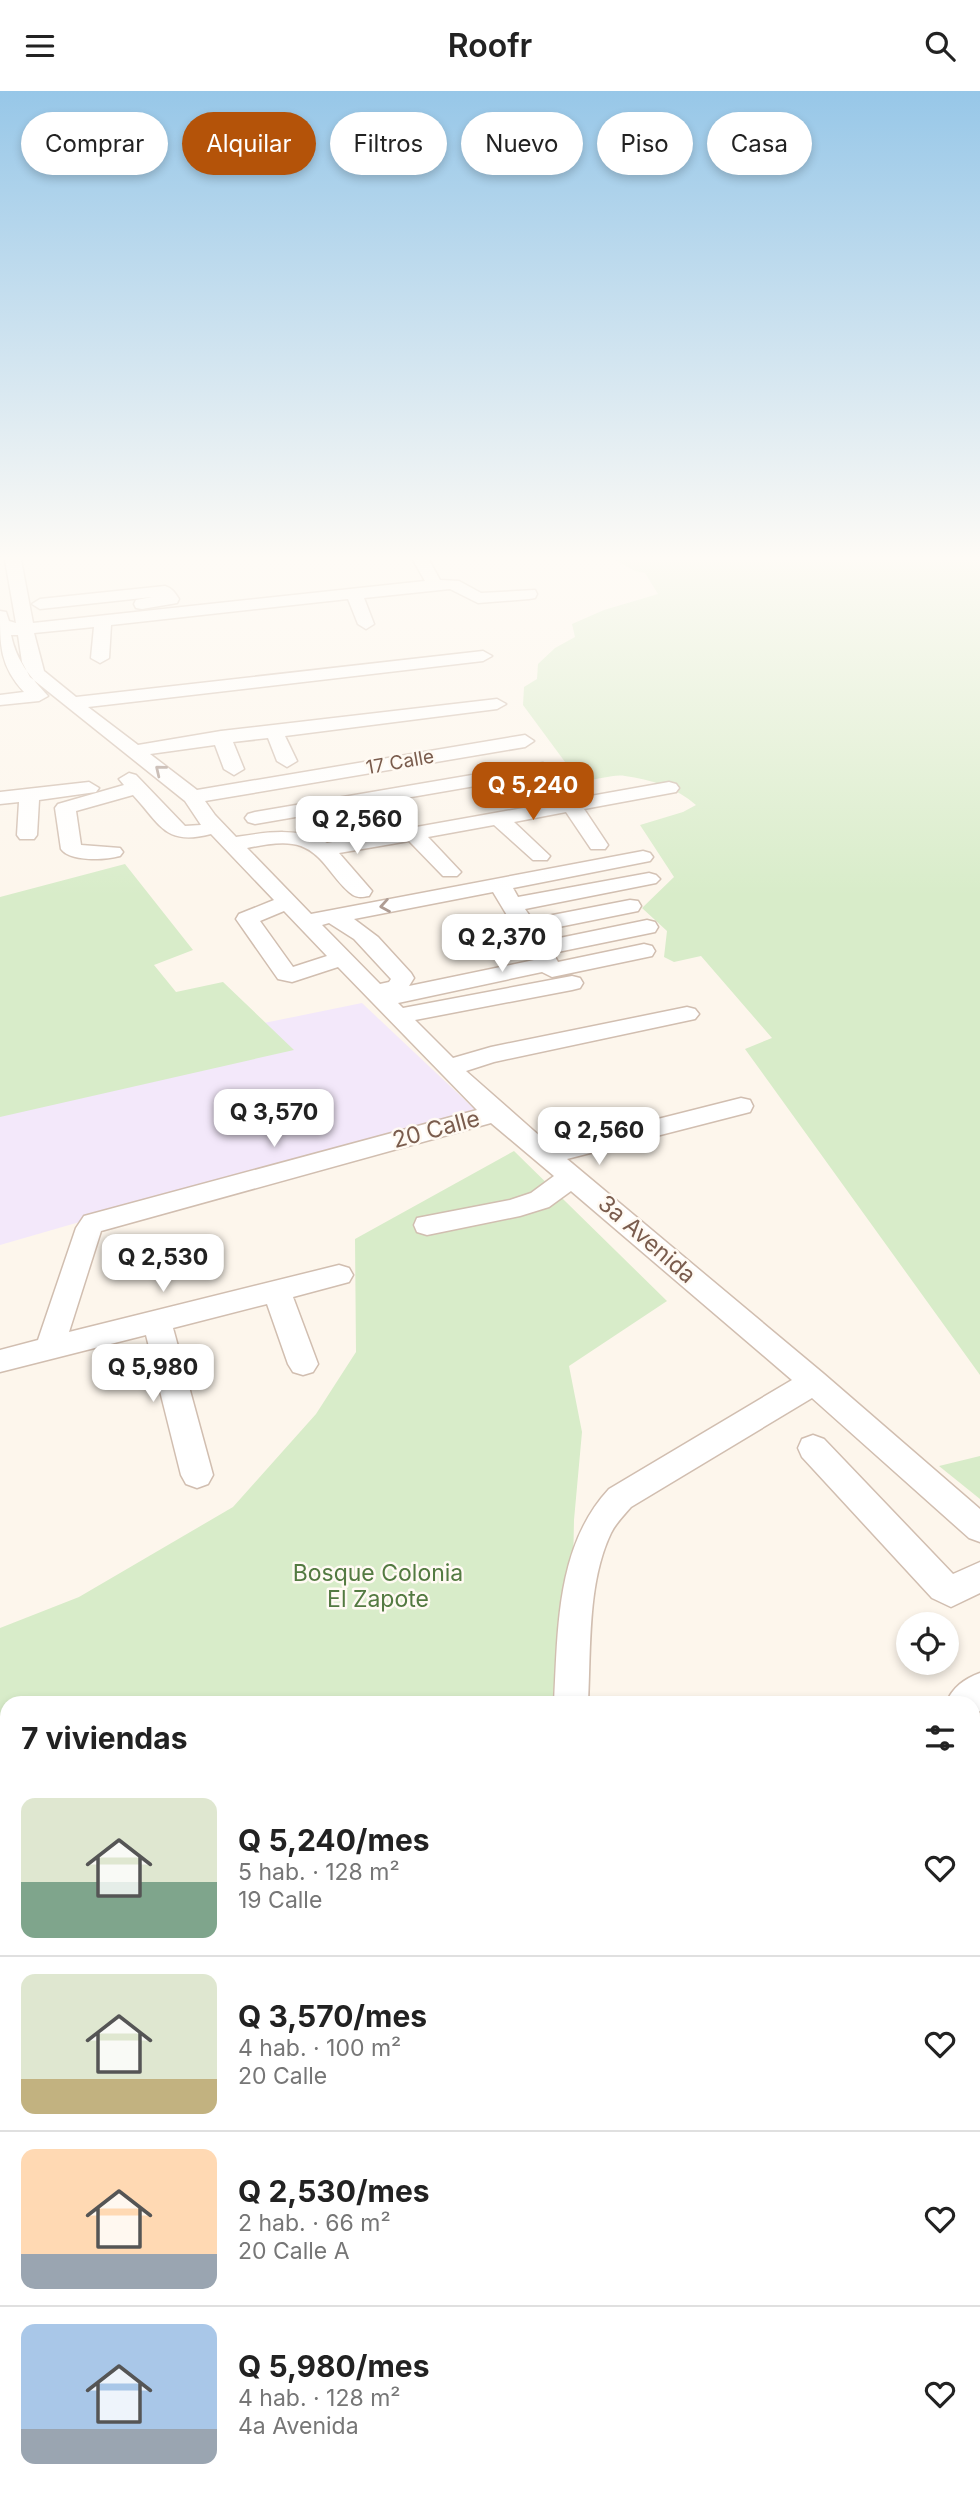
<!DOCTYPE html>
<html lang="es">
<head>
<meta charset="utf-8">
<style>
  body { margin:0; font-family:Inter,sans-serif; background:#f2f2f2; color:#222; height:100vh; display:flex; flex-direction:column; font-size:26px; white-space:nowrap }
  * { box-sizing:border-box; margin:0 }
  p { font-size:23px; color:#767676 }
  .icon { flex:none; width:38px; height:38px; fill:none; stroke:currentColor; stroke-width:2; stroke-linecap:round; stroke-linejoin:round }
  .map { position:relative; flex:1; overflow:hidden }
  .drawer { position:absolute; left:0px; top:1605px; width:980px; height:800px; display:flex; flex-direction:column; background:#fff; border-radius:21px 21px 0 0; box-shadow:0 4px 10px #0003 }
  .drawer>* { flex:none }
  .guide { position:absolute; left:21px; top:21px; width:938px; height:63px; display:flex; gap:14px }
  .buttons { position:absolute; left:896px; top:1521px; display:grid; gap:14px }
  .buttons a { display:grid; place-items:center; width:63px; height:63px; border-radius:50%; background:#fff; box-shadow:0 4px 10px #0003; font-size:35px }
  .price { position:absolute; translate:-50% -60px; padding:0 16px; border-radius:14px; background:#fff; color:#222; font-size:23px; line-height:46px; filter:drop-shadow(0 2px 4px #0008) }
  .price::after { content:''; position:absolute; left:50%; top:42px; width:21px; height:16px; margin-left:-10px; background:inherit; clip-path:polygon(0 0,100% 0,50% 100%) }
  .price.active { background:#b45309; color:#fff }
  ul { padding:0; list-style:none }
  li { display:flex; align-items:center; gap:21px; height:175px; padding:0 21px }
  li+li { border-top:2px solid #e0e0e0 }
  li span { display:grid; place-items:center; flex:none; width:196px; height:140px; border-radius:14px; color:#555 }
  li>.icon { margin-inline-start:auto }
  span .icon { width:84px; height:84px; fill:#fffc; stroke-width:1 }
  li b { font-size:30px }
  h2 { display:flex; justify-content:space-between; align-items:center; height:84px; padding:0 21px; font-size:30px }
  .tag { padding:0 24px; border-radius:32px; background:#fff; box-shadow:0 4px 10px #0003; font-size:24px; line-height:63px }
  .tag.active { background:#b45309; color:#fff }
  header { display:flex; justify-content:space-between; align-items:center; height:91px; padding:0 21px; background:#fff; font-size:32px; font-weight:600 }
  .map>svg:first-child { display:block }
  .education { fill:#f3e8fa }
  .green { fill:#d8ecc9 }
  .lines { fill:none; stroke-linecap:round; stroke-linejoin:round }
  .minor-casing { stroke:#d1beb0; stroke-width:3 }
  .minor { fill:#fff; fill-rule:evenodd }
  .oneway { stroke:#af9d94 }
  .labels { text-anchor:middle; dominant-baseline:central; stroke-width:5; stroke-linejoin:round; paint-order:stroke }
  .far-street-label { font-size:19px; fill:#7a5c4d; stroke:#fffaf3 }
  .street-label { font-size:23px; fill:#7a5c4d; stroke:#fffaf3 }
  .park-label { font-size:23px; fill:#537a41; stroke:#fffaf3 }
</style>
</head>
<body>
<header><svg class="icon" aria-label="menu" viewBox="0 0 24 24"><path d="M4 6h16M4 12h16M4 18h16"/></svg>Roofr<svg class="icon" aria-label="search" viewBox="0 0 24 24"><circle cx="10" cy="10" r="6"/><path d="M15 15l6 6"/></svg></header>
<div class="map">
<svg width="980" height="2403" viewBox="0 0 980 2403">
  <rect width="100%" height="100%" fill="#fdf6ec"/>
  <!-- education -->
  <path class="education" d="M362 912 485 1028 90 1128 0 1154V986Z"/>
  <!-- green -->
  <g class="green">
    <path d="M615 469H980V1284L745 958 772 947 701 865 674 871 664 866 667 840 642 817 674 786 640 734 683 721 696 714C677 697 650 688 625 685 613 683 599 689 586 689L568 675 523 614 524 596 537 588 538 573 555 557 575 546 572 533 604 519 658 503 645 482 635 480Z"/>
    <path d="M125 773 193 859 154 874 176 901 223 891 294 959 0 1026V806Z"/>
    <path d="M514 1060 667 1210 569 1275 582 1341 574 1429 572 1528 563 1612H7V2398H973V1727L980 1724V2403H0V1537L79 1506 233 1416 316 1323 356 1261 355 1148Z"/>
    <path d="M980 1365V1408L939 1375Z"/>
  </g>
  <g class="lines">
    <!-- minor casing -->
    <g class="minor-casing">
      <g id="minor">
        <path d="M5 469H21L33 532 425 490 413 469H429L440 489 459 490 481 502 535 499 537 503 535 507 529 508 478 512 450 498 364 507 374 533 366 538 358 533 348 508 111 534 109 567 100 572 91 567 94 536 34 542 44 580 76 606 483 560 492 565 483 570 88 616 138 654 221 640 497 608 506 613 497 618 285 645 297 670 287 676 277 670 268 647 233 651 244 678 234 684 224 678 215 654 150 663 197 699 525 644 534 650 525 656 205 710 215 724 236 746C268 741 298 736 327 752L669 691 676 693 679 697 676 701 584 718 608 754 605 758H591L566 721 514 731 550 765 547 769H533L494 734 428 746 461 781 457 785H443L409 750 339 762 372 800 369 805C363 806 358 807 353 804 333 790 325 764 301 755 285 749 263 754 247 757L311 823 643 760 650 762 653 766 650 770 513 797 518 806 649 782 656 784 660 788 656 792 525 818 532 828 630 809 638 810 641 815 638 820 539 840 545 850 647 829 655 831 658 836 655 841 553 862 558 871 644 853 652 855 655 860 652 865 552 886 542 881 398 912 403 917 572 885 580 887 583 892 580 897 572 899 415 929 453 967 491 956 687 916 695 918 699 923 695 928 494 971 466 980 551 1055 741 1007 750 1009 753 1015 750 1021 567 1068 824 1283 980 1418V1451L969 1447 812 1307 631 1416C624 1424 616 1432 611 1442 587 1492 591 1558 588 1612H554C558 1538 556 1455 609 1398L792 1289 571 1100 549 1116 520 1125 427 1144 417 1141 414 1134 417 1127 510 1109 531 1102 554 1085 491 1032 101 1140 69 1241 339 1174 349 1177 353 1184 349 1191 293 1206 318 1273 313 1281 303 1284 293 1281 288 1273 267 1213 173 1237 213 1384 208 1393 197 1397 186 1393 181 1384 146 1244 0 1281V1259L38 1249 76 1137 84 1125 477 1019 338 876 292 891 278 888 236 828 239 823 274 809 211 743C165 755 161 734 133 704L76 720 81 754 120 757 123 761 120 765C105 769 70 771 61 758L55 717 58 713 124 694 119 688 129 682 136 684 185 735 201 734 185 710 30 586 22 571 18 544H11C17 572 31 586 48 605L39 610 0 614V604L24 601C0 575 0 555 0 520L6 521 9 530 16 532ZM493 801 534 869 409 895 414 887 411 882 378 846 354 828ZM284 820 327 865 293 876 260 830ZM329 832 354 848 391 888 389 891 380 893 322 834Z"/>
        <path d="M165 495C172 497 175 502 179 508L177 512 142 518 136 517 134 513 136 509 152 506 40 518 32 513 40 508Z"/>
        <path d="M543 672 553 678 550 682 255 733 248 731 245 727 248 723 255 721Z"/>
        <path d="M89 691 99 697 96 701 39 709 37 744 34 748H20L17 744 19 711 0 713V701Z"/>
        <path d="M813 1344 824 1348 953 1483 980 1471V1502L951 1516 932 1507 802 1366 798 1357 802 1348Z"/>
        <path d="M980 1582V1620L973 1624V1612H946C953 1596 964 1588 980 1582Z"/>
      </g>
    </g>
    <!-- minor -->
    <use href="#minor" class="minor"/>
  </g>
  <!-- one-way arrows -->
  <defs><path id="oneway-chevron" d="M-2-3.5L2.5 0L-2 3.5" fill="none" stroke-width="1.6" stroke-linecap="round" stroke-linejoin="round" transform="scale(1.75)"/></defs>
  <g class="oneway">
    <use href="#oneway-chevron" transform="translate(160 679) rotate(-141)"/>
    <use href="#oneway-chevron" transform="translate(385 815) rotate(170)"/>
  </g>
  <!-- sky -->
  <linearGradient id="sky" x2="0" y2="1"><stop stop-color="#97c7e8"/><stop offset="0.58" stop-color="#fefbf6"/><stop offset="1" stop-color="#fefbf6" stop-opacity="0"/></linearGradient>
  <rect width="980" height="805" fill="url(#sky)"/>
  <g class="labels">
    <!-- far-street labels -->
    <g class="far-street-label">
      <text transform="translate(400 671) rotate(-10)">17 Calle</text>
    </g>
    <!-- street labels -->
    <g class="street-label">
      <text transform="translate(436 1038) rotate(-15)">20 Calle</text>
      <text transform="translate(647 1148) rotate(41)">3a Avenida</text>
    </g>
    <!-- park labels -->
    <g class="park-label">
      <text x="378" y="1482">Bosque Colonia<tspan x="378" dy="26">El Zapote</tspan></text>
    </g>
  </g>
</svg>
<div class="buttons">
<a><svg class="icon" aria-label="locate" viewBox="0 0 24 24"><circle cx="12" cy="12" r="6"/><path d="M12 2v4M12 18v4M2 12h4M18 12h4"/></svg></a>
</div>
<b class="price active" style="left:533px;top:731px">Q 5,240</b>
<b class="price" style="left:357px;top:765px">Q 2,560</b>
<b class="price" style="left:502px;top:883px">Q 2,370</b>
<b class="price" style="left:274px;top:1058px">Q 3,570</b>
<b class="price" style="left:599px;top:1076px">Q 2,560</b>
<b class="price" style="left:163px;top:1203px">Q 2,530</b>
<b class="price" style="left:153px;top:1313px">Q 5,980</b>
<div class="guide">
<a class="tag">Comprar</a>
<a class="tag active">Alquilar</a>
<a class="tag">Filtros</a>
<a class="tag">Nuevo</a>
<a class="tag">Piso</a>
<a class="tag">Casa</a>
</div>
<section class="drawer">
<h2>7 viviendas<svg class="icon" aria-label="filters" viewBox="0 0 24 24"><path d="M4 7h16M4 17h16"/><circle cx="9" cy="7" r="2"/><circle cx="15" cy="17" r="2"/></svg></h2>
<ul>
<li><span style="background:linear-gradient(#dfe7d0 60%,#7fa58c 0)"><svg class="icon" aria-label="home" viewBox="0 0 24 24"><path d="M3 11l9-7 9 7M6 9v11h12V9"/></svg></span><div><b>Q 5,240/mes</b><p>5 hab. · 128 m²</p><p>19 Calle</p></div><svg class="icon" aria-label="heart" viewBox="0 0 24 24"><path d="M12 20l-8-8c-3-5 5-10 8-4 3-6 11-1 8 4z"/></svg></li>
<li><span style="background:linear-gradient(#dfe7d0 75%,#c2b280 0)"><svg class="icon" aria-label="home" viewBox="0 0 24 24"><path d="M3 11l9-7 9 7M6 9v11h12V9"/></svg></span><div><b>Q 3,570/mes</b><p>4 hab. · 100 m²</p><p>20 Calle</p></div><svg class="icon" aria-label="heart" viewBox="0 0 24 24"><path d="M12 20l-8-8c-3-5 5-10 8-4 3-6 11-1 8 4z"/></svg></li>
<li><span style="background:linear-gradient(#ffd9b3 75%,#9aa5b1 0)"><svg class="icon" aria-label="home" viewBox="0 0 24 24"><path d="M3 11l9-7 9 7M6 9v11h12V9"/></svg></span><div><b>Q 2,530/mes</b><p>2 hab. · 66 m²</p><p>20 Calle A</p></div><svg class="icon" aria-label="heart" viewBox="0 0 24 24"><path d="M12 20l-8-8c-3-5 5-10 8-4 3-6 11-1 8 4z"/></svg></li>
<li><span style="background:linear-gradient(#a9c7e8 75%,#9aa5b1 0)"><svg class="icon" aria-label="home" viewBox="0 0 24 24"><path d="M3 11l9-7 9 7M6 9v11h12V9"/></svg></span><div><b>Q 5,980/mes</b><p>4 hab. · 128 m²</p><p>4a Avenida</p></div><svg class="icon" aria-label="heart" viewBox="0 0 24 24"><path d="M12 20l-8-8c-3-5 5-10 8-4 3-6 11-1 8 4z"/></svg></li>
</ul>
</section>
</div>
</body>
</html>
